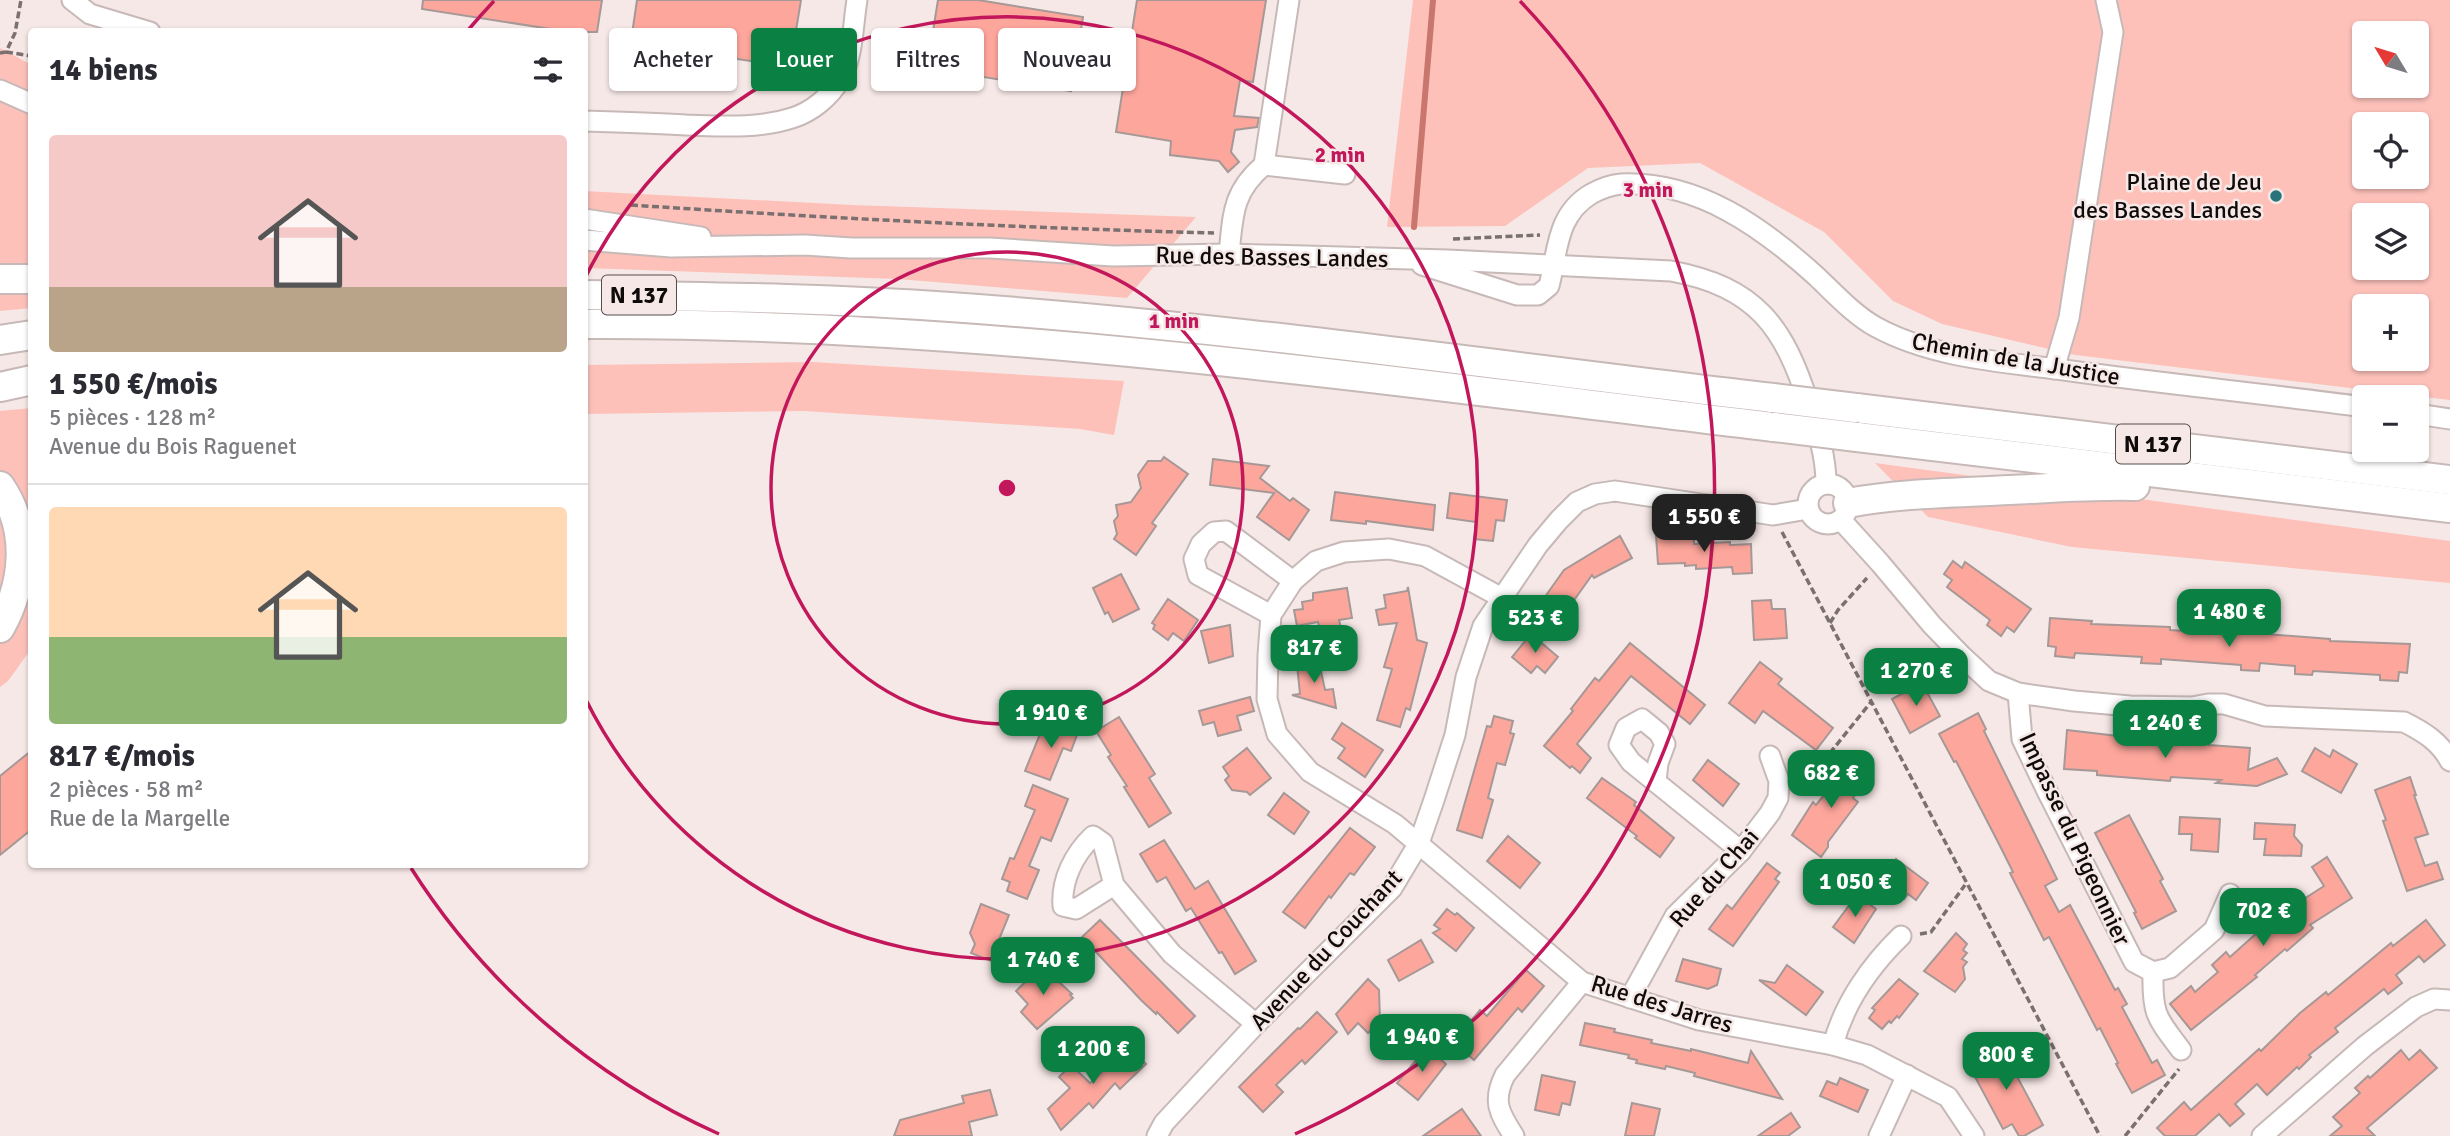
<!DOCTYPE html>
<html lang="fr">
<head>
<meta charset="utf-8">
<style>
  body { margin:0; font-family:Signika,sans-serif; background:#f7f7f7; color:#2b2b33; height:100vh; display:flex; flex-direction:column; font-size:26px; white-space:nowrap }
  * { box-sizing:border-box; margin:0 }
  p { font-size:23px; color:#7c7c81 }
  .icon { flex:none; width:38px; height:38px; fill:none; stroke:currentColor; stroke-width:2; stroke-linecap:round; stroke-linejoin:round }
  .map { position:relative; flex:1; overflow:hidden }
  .side { position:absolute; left:28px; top:28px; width:560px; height:840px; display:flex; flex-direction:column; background:#fff; border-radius:7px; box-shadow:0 2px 5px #0004 }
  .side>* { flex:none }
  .top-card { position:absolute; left:609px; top:28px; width:665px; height:63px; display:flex; gap:14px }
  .needle { width:46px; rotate:308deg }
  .controls { position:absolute; left:2352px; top:21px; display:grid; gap:14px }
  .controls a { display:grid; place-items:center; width:77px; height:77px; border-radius:7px; background:#fff; box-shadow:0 2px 5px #0004; font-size:35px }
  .price { position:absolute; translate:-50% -60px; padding:0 16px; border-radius:14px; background:#0b8043; color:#fff; font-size:23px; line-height:46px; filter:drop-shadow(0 2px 4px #0008) }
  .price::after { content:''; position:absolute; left:50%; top:42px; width:21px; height:16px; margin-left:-10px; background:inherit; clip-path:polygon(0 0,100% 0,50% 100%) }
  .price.active { background:#222; color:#fff }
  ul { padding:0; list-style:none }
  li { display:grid; align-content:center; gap:14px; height:371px; padding:0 21px }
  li+li { border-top:2px solid #e1e1e2 }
  li span { display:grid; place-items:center; height:217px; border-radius:7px; color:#555 }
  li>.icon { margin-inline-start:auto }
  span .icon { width:126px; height:126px; fill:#fffc; stroke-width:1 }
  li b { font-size:30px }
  h2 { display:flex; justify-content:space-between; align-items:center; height:84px; padding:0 21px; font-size:30px }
  .pill { padding:0 24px; border-radius:7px; background:#fff; box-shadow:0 2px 5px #0004; font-size:24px; line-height:63px }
  .pill.active { background:#0b8043; color:#fff }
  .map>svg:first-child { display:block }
  .green { fill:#fdc1ba; fill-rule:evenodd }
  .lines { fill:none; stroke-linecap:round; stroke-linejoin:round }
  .stream { stroke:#c9766e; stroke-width:6 }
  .building { fill:#fda69c; stroke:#a59896; stroke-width:2 }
  .minor-casing { stroke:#c7b9b7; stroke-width:23 }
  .highway-casing { stroke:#c7b9b7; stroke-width:32 }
  .path { stroke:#79706f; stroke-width:3.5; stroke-dasharray:7 3.5; stroke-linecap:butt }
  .minor { stroke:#fff; stroke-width:19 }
  .highway { stroke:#fff; stroke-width:28 }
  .highway-bridge-casing { stroke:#c7b9b7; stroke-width:32; stroke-linecap:butt }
  .highway-bridge { stroke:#fff; stroke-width:28 }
  .ring { fill:none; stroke:#c2185b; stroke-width:3.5 }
  .poi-dot { fill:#2a737b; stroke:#f6e8e6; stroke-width:2.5 }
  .labels { text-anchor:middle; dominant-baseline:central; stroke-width:5; stroke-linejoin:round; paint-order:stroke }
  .shield { fill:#f6e8e6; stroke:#544d4c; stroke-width:2 }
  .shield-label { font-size:23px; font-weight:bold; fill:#0f0b0a }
  .poi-label { font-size:24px; fill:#0f0b0a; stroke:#f6e8e6; text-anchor:end }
  .street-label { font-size:24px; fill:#0f0b0a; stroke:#f6e8e6 }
  .centre { fill:#c2185b; stroke:#f6e8e6; stroke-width:3.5 }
  .ring-label { font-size:21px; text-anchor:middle; font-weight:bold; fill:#c2185b; stroke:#f6e8e6; stroke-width:5; stroke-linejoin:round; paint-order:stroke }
</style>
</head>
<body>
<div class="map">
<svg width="2450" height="1136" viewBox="0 0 2450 1136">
  <rect width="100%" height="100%" fill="#f6e8e6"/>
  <!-- green -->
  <g class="green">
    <path d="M1413 0H2450V400L2075 355 1942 324 1893 301 1824 232 1700 163 1588 168 1505 226 1387 227ZM2364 33H2417V86H2364ZM2364 124H2417V177H2364ZM2364 215H2417V268H2364ZM2364 306H2417V359H2364Z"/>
    <path d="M0 48 32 65 31 308 0 311Z"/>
    <path d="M584 191 852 205 1196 217 1127 298 898 279 585 268Z"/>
    <path d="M813 362 1124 381 1114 435 1080 429 804 411 585 414V365Z"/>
    <path d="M31 408V649L8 681 0 687V411Z"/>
    <path d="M1875 463 2450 541V583L2072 547 1928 517Z"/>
  </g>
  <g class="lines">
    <!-- stream -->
    <path class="stream" d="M1414 227 1433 0"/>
  </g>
  <!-- building -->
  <g class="building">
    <path d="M423 0H602L597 32H570L422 9Z"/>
    <path d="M637 0H801L790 67 717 56V60L692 56 693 50 631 41Z"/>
    <path d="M938 0H978L1083 17 1071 91 927 68Z"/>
    <path d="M1137 0H1266L1253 82 1240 80 1234 116 1259 118 1257 127 1235 130 1231 152 1239 162 1228 172 1219 161 1170 155 1171 141 1116 132Z"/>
    <path d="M1164 457 1188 474 1152 523 1156 526 1136 555 1114 539 1117 534 1114 521 1118 516 1116 505 1131 502 1141 488 1138 475 1148 461H1161Z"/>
    <path d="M1213 459 1269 466 1260 478 1290 501 1293 498 1309 510 1289 540 1257 517 1274 493 1210 485Z"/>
    <path d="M1335 492 1435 505 1433 530 1366 521V524L1331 520Z"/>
    <path d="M1450 493 1507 500 1504 521 1496 520 1493 541 1474 539 1476 522 1447 518Z"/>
    <path d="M1684 534V538L1694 537V544L1730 542V545L1751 544 1752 573 1733 574 1732 567 1696 569V565L1685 566V563L1658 564 1656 536Z"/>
    <path d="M1620 536 1632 558 1594 578 1592 575 1567 610 1561 605 1556 612 1542 601 1564 570Z"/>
    <path d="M1953 561 1962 568 1965 562 2031 609 2014 632 2007 627 2001 636 1987 625 1990 620 1947 587 1952 580 1944 574Z"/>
    <path d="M1121 574 1139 609 1113 622 1108 612 1105 614 1093 588Z"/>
    <path d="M1408 587 1417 640 1427 643 1412 702 1410 710 1406 708 1400 727 1377 720 1392 669 1384 667 1397 623 1379 625 1376 610 1386 608 1384 595 1407 591Z"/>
    <path d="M1347 588 1352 618 1339 620 1341 628 1320 631 1318 622 1297 626 1294 610 1303 609 1302 602 1313 600V593Z"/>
    <path d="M1168 599 1198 620 1184 641 1173 633 1168 640 1153 629 1155 625 1152 623Z"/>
    <path d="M1771 600 1772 609H1785L1787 638 1754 640 1752 601Z"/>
    <path d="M2050 618 2092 621 2091 624 2170 627V630L2229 634V631L2330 639V641L2410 644 2407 673 2399 672 2398 681 2380 680V675L2313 671 2312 675 2295 674V666L2260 663 2259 671 2241 670V665L2161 659V664L2141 663 2142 657 2075 653 2074 658 2055 656 2056 647 2048 646Z"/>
    <path d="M1230 625 1233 656 1209 663 1201 631Z"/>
    <path d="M1531 634 1558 657 1545 673 1537 666 1531 673 1512 657Z"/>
    <path d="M1630 643 1705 705 1690 724 1631 676 1577 744 1591 758 1580 773 1572 766 1570 768 1544 746 1573 711 1571 709 1595 678 1599 681Z"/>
    <path d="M1319 662 1325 690 1333 689 1336 708 1292 695 1300 694 1297 665Z"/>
    <path d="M1760 662 1782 679 1778 684 1833 728 1816 750 1763 711 1755 723 1729 703Z"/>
    <path d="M1922 683 1940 716 1910 733 1892 699Z"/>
    <path d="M1250 697 1254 711 1237 716 1241 730 1218 736 1214 722 1203 725 1199 711Z"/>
    <path d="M1978 713 1986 729 1984 731 2057 879 2045 886 2059 912 2070 905 2115 990 2118 988 2127 1004 2122 1007 2152 1063 2157 1060 2165 1075 2132 1093 2116 1064 2118 1063 2100 1028 2097 1030 2049 937 2044 940 2010 873 2013 872 1999 844 1956 761 1954 762 1939 734Z"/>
    <path d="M1494 716 1513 721 1510 733 1514 734 1505 765 1497 763 1488 798 1493 800 1482 838 1457 830 1487 726 1491 727Z"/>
    <path d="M1119 717 1155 774 1149 778 1171 813 1149 827 1124 787 1127 786 1108 757 1111 755 1096 731Z"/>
    <path d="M1053 721 1078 732 1071 751 1063 748 1050 780 1025 771 1040 734 1047 736Z"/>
    <path d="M1342 723 1383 750 1365 777 1338 758 1345 748 1332 739Z"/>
    <path d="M2067 730 2126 737V739L2191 744 2192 739 2210 740 2209 745 2250 748 2248 770 2277 758 2287 774 2257 786 2216 783 2221 780 2171 777 2170 781 2097 775V771L2064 769Z"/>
    <path d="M1247 748 1271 778 1250 795 1247 792 1232 790 1225 780 1229 776 1223 767Z"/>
    <path d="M2315 748 2330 757 2333 750 2357 764 2341 793 2302 771Z"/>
    <path d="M32 750V829L0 855V776Z"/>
    <path d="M1708 760 1739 784 1723 806 1693 780Z"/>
    <path d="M1852 761 1870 775 1853 798 1858 802 1828 842V847L1821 857 1792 835 1813 802 1816 805Z"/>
    <path d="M2410 777 2416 795H2414L2428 834 2415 838 2425 866 2437 862 2443 879 2407 891 2383 821 2386 820 2375 790Z"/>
    <path d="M1602 778 1636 802 1634 805 1674 838 1660 857 1635 838 1637 836 1587 798Z"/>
    <path d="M1033 785 1068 799 1051 841 1041 837 1029 866 1039 870 1027 899 1007 891 1010 882 1002 879 1010 858 1014 859 1035 810 1025 806Z"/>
    <path d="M1284 793 1309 812 1294 834 1268 815Z"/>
    <path d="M2129 815 2163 879 2160 881 2176 911 2142 929 2134 913 2136 912 2095 833Z"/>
    <path d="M2180 817 2220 819 2218 852 2191 850 2192 834H2179Z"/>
    <path d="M2255 823 2295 825 2294 836 2302 845 2301 856 2264 855 2266 839H2254Z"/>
    <path d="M1350 828 1375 847 1354 875 1350 873 1331 898 1329 896 1305 928 1283 912Z"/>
    <path d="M1508 836 1540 863 1520 888 1487 861Z"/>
    <path d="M1164 840 1195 889 1208 881 1256 961 1235 974 1222 952 1219 953 1191 908 1186 911 1166 877 1157 882 1140 854Z"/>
    <path d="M2327 857 2352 898 2310 925 2313 928 2287 951 2285 949 2255 975 2257 977 2191 1030 2170 1004 2191 986 2195 992 2218 972 2212 965 2226 952 2230 957 2277 915 2275 913 2289 901 2293 906 2324 886 2312 867Z"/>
    <path d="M1896 859 1928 883 1916 900 1908 894 1904 899 1880 881Z"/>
    <path d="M1767 863 1780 873 1775 879 1779 882 1733 946 1709 929 1727 905 1732 909Z"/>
    <path d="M1857 895 1876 909 1854 943 1833 927Z"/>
    <path d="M981 904 1009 915 998 942 1007 945 999 964 971 953 975 944 970 933Z"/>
    <path d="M1447 909 1455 915 1457 913 1474 928 1456 951 1433 933 1440 929 1434 925Z"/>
    <path d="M1100 920 1195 1016 1178 1033 1157 1012 1156 1014 1141 1000 1082 937Z"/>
    <path d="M2426 920 2445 945 2424 962 2419 956 2396 975 2402 983 2388 994 2384 989 2335 1028 2338 1032 2309 1055 2311 1057 2299 1069 2297 1067 2267 1095 2257 1084 2235 1104 2244 1114 2230 1126 2219 1114 2195 1136H2165L2157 1128 2184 1102 2191 1110 2259 1049 2261 1051 2300 1013 2326 992 2328 995 2391 943 2393 946Z"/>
    <path d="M1956 933 1967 944 1963 950 1967 953 1962 959 1967 962 1963 967 1965 979 1955 992 1924 971Z"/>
    <path d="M1421 940 1433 962 1399 981 1388 960Z"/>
    <path d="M1683 959 1721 969 1717 985 1708 989 1676 981Z"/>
    <path d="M1787 965 1823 992 1806 1015 1759 980 1775 983Z"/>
    <path d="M1042 966 1072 994 1070 995 1073 998 1037 1029 1021 1012 1028 1004 1016 991Z"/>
    <path d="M1526 970 1544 986 1522 1012 1518 1008 1474 1060 1453 1042 1480 1010 1487 1016Z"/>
    <path d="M1368 979 1379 990 1380 1021 1368 1033 1358 1023 1348 1034 1336 1014Z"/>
    <path d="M1899 979 1918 994 1899 1018 1897 1016 1891 1023 1889 1021 1882 1029 1869 1018 1875 1010 1872 1008Z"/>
    <path d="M1317 1012 1337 1032 1305 1064 1302 1060 1276 1085 1283 1092 1263 1112 1239 1087 1298 1028 1300 1029Z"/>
    <path d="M1585 1023 1615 1029 1614 1032 1652 1040 1651 1043 1691 1051V1049L1748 1063 1751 1051 1782 1099 1694 1076 1695 1073 1666 1066 1665 1069 1636 1063 1637 1060 1628 1058 1629 1055 1580 1045Z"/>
    <path d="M1999 1043 2043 1125 2024 1136H2019L2012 1124 2003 1129 1974 1075 1984 1070 1976 1056Z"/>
    <path d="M1129 1046 1146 1064 1120 1089 1115 1083 1093 1108 1089 1103 1061 1130 1048 1109 1070 1088 1059 1077 1071 1065 1090 1083Z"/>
    <path d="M1427 1047 1446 1064 1418 1100 1397 1083Z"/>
    <path d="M2401 1050 2409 1060 2420 1050 2437 1068 2367 1128 2375 1136H2330L2342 1126 2333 1117 2360 1093 2355 1088 2368 1076 2370 1078Z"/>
    <path d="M1542 1075 1575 1082 1570 1105 1562 1103 1559 1115 1535 1110Z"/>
    <path d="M1840 1078 1868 1090 1858 1112 1820 1096 1827 1081 1837 1085Z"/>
    <path d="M990 1090 997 1115 969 1122 972 1136H894L900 1120 964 1103 962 1096Z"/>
    <path d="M1632 1103 1660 1109 1654 1136H1625Z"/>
    <path d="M1462 1109 1481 1136H1423Z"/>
    <path d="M1791 1113 1800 1127 1788 1136H1758Z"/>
  </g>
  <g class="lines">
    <!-- minor casing -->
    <g class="minor-casing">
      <g id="minor">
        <path d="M72 0 90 14 150 32"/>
        <path d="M0 90 32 104"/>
        <path d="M584 121C618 122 652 123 686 125 721 126 758 129 792 118 812 112 831 96 841 78 853 57 853 24 857 0"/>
        <path d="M1264 165 1345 174"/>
        <path d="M584 219 701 237"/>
        <path d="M584 240 671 247 805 245 851 248H990L1113 256 1229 254 1448 260 1671 271C1756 287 1784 326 1809 405 1818 432 1826 456 1826 484"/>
        <path d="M1229 254C1233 215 1232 192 1264 165L1289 0"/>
        <path d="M1422 265 1517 295H1538L1549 286C1558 251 1556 215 1591 194 1600 189 1610 185 1621 184 1698 181 1762 227 1816 276 1834 293 1854 315 1876 327 1935 359 2006 362 2071 371 2168 384 2266 394 2364 407"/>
        <path d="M2054 369 2069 318 2113 32 2106 0"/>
        <path d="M2417 414 2450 419"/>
        <circle cx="1828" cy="504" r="20"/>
        <path d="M1841 520 1880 563 1932 625 1962 656 1989 681 2018 693 2074 701 2130 706 2192 707 2208 704H2224L2265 716 2404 722C2424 732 2440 742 2450 761"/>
        <path d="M1502 598 1425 556 1389 549 1344 552 1316 561 1293 581 1271 615 1268 655 1267 699 1277 734 1310 772 1395 824 1582 982 1699 1020 1833 1045 1867 1055 1948 1097 1974 1136"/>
        <path d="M1271 615 1198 575 1194 559 1201 544 1214 532 1226 531 1293 581"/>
        <path d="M2018 693 2022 739 2047 791 2134 962 2153 972 2170 968 2214 930 2230 894"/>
        <path d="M1656 781 1658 763 1665 744 1659 733 1642 719 1626 728 1619 745 1631 762 1741 851"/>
        <path d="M1114 885 1076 909 1063 906C1061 880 1074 854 1093 836L1103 843 1114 885 1172 954 1256 1024"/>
        <path d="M2153 972C2152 1014 2156 1017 2181 1050"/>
        <path d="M1630 998 1675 916 1741 851 1770 813 1778 798 1779 781 1770 756"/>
        <path d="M1833 1045C1844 1004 1870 966 1901 936"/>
        <path d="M1157 1136 1164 1123 1256 1024 1392 888 1419 843 1434 800 1455 735 1466 677 1483 626 1538 545 1559 520 1577 502 1595 494 1615 491 1773 515 1808 509"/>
        <path d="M1514 1136C1499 1113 1492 1101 1505 1075L1582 982"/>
        <path d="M1879 1136 1907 1075"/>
        <path d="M2262 1136 2365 1046 2416 1007 2434 999 2450 1000"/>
      </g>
    </g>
    <!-- highway casing -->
    <g class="highway-casing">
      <g id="highway">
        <path d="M0 279H32"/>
        <path d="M584 295C707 297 828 298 950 307 1226 326 1499 366 1773 398"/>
        <path d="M584 324C984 322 1379 380 1774 427"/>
        <path d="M0 340 32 335"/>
        <path d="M0 387 32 380"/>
        <path d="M1856 408 2450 480"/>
        <path d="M1857 437 2450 508"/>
        <path d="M0 486C30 530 25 583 0 628"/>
        <path d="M1848 503C1901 493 1956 493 2010 490 2052 488 2093 485 2135 486"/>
      </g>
    </g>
    <!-- path -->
    <g class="path">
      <path d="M6 52 32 56"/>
      <path d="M0 53 6 52 15 33 21 0"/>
      <path d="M631 205C826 218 1020 228 1214 233"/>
      <path d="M1453 239 1540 235"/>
      <path d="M1782 532 2100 1136"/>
      <path d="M1830 623 1838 610 1867 578"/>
      <path d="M1798 777 1813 774 1871 702"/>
      <path d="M1920 934 1931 932 1965 885"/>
      <path d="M2125 1136 2179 1069"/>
    </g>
    <!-- minor -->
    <use href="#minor" class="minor"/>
    <!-- highway -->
    <use href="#highway" class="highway"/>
    <!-- highway-bridge casing -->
    <g class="highway-bridge-casing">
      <g id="highway-bridge">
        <path d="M1773 398 1856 408"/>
        <path d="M1774 427 1857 437"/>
      </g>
    </g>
    <!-- highway-bridge -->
    <use href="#highway-bridge" class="highway-bridge"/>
  </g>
  <!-- distance rings -->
  <g class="ring">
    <circle cx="1007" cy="488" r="236"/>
    <path d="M585 278A471 471 0 1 1 585 698"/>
    <path d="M719 1134A707 707 0 0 1 411 868M469 29A707 707 0 0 1 494 1M1520 1A707 707 0 0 1 1295 1134"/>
  </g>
  <!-- markers -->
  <circle class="poi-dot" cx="2276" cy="196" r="7"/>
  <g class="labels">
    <!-- shield labels -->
    <g class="shield">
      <rect x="602" y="275.5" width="74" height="39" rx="5"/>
      <rect x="2116" y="424.5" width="74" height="39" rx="5"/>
    </g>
    <g class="shield-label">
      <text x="639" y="295">N 137</text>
      <text x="2153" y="444">N 137</text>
    </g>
    <!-- poi labels -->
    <g class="poi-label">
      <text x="2262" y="182">Plaine de Jeu<tspan x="2262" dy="28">des Basses Landes</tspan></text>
    </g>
    <!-- street labels -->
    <g class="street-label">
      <text transform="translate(1272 257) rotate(1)">Rue des Basses Landes</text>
      <text transform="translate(2016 359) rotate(10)">Chemin de la Justice</text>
      <text transform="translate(2075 839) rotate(65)">Impasse du Pigeonnier</text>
      <text transform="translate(1714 878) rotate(-49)">Rue du Chai</text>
      <text transform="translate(1326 950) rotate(-47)">Avenue du Couchant</text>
      <text transform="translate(1662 1004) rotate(17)">Rue des Jarres</text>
    </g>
  </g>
  <circle cx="1007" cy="488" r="10" class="centre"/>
  <g class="ring-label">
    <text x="1340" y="162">2 min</text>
    <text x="1648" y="197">3 min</text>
    <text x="1174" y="328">1 min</text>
  </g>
</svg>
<div class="controls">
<a><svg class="needle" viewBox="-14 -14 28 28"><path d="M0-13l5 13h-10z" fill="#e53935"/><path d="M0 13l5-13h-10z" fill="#7c7c81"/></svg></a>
<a><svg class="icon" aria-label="locate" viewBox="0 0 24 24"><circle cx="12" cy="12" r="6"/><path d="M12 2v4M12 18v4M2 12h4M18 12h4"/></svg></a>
<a><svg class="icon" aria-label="layers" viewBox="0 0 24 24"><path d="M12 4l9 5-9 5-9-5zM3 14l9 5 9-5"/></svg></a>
<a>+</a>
<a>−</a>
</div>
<b class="price active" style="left:1704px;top:554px">1 550 €</b>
<b class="price" style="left:2229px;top:649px">1 480 €</b>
<b class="price" style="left:1535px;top:655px">523 €</b>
<b class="price" style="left:1314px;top:685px">817 €</b>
<b class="price" style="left:1916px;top:708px">1 270 €</b>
<b class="price" style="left:1051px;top:750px">1 910 €</b>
<b class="price" style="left:2165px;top:760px">1 240 €</b>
<b class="price" style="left:1831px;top:810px">682 €</b>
<b class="price" style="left:1855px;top:919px">1 050 €</b>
<b class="price" style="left:2263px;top:948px">702 €</b>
<b class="price" style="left:1043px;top:997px">1 740 €</b>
<b class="price" style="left:1422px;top:1074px">1 940 €</b>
<b class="price" style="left:1093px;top:1086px">1 200 €</b>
<b class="price" style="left:2006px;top:1092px">800 €</b>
<div class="top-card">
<a class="pill">Acheter</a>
<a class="pill active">Louer</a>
<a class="pill">Filtres</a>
<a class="pill">Nouveau</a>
</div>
<section class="side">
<h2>14 biens<svg class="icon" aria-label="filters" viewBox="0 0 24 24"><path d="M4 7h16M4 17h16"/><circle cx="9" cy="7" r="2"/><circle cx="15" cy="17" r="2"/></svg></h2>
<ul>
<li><span style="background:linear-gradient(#f6c9c9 70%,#b9a48a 0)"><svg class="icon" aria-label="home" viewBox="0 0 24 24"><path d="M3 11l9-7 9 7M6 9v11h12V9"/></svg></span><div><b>1 550 €/mois</b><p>5 pièces · 128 m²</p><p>Avenue du Bois Raguenet</p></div></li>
<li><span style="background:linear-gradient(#ffd9b3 60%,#8fb573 0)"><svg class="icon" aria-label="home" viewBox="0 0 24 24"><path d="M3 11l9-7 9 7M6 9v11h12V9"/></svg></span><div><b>817 €/mois</b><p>2 pièces · 58 m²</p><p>Rue de la Margelle</p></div></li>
</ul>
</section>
</div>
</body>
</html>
